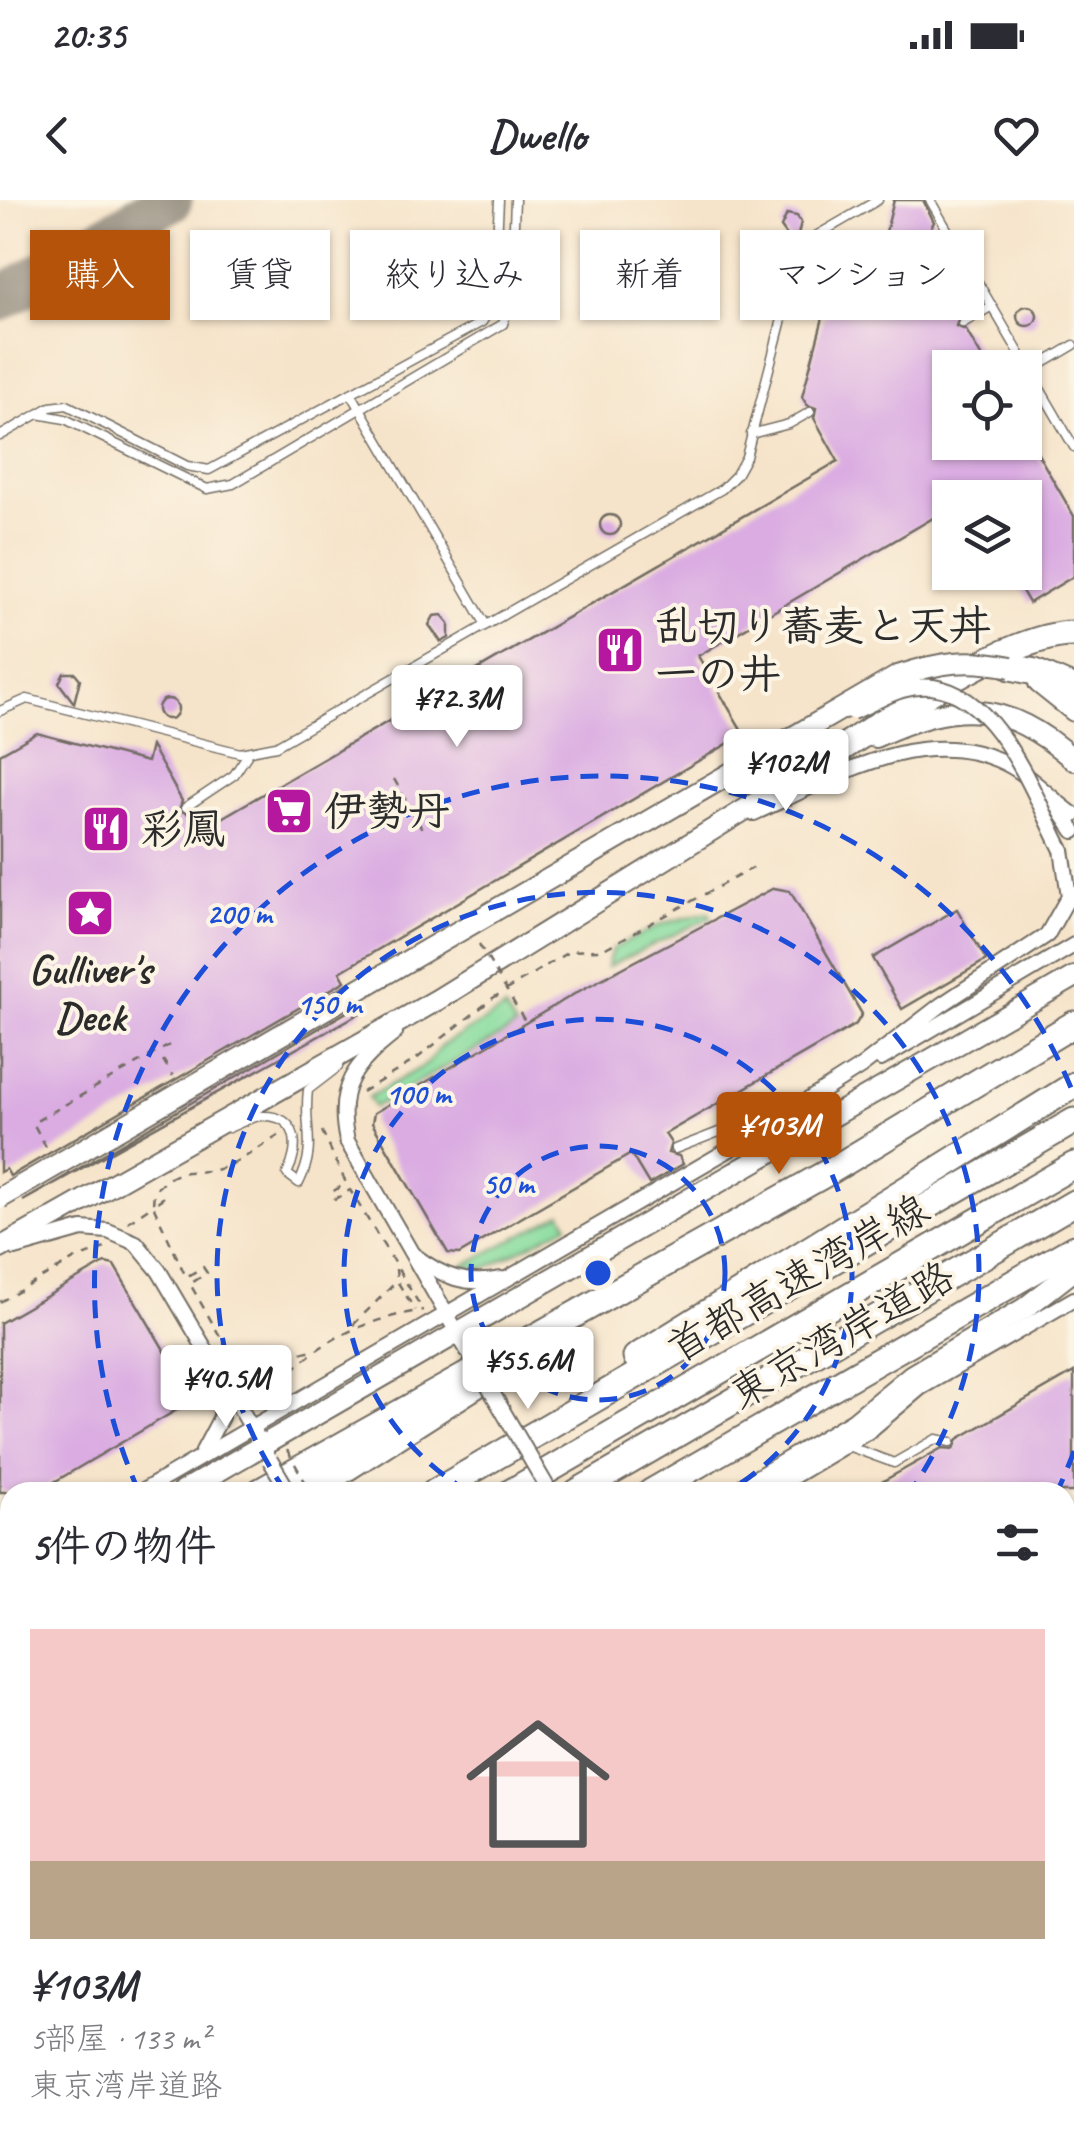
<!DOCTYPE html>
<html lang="ja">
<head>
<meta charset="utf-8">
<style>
  body { margin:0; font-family:Caveat,"Klee One",sans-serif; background:#f2f2f3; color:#2b2b33; height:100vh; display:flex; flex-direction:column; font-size:38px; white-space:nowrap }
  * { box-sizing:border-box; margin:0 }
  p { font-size:32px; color:#7c7c81 }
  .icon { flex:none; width:55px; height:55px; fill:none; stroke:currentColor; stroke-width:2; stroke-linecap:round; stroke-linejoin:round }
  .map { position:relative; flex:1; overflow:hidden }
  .side { position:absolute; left:0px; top:1282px; width:1075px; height:672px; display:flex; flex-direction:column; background:#fff; border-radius:30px 30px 0 0; box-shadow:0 2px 8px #0004 }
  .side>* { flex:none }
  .banner { position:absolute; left:30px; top:30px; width:1015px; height:90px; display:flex; gap:20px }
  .buttons { position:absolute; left:932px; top:150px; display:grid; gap:20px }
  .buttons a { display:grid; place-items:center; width:110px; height:110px; border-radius:0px; background:#fff; box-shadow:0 2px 8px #0004; font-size:50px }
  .price { position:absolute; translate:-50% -85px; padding:0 22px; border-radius:10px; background:#fff; color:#222; font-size:32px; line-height:65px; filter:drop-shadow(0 2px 5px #0008) }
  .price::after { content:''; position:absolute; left:50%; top:60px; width:30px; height:22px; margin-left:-15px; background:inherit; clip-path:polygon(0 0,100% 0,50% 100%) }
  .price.selected { background:#b45309; color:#fff }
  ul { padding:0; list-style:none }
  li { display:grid; align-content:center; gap:20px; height:530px; padding:0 30px }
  li span { display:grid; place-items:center; height:310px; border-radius:0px; color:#555 }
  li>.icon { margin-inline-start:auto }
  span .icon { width:180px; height:180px; fill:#fffc; stroke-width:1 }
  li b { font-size:42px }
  h2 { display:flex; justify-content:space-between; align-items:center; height:120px; padding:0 30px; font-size:42px }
  .chip { padding:0 35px; border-radius:0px; background:#fff; box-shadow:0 2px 8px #0004; font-size:35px; line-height:90px }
  .chip.selected { background:#b45309; color:#fff }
  .status { display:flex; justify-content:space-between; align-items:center; height:70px; padding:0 50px; background:#fff; direction:ltr }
  .status svg { height:28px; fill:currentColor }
  header { display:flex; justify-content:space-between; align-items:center; height:130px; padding:0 30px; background:#fff; font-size:45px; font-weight:700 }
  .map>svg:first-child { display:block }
  .green { fill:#87dc9e; stroke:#598464; stroke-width:2.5 }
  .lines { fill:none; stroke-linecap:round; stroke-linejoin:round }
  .taxiway { stroke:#90887a; stroke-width:45 }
  .building { fill:#daace2 }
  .lane-casing { stroke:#726c63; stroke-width:11 }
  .street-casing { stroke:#726c63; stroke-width:18 }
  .secondary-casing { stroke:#726c63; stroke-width:24 }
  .highway-casing { stroke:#726c63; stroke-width:29 }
  .path { stroke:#726c63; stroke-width:2.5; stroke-dasharray:8 8; stroke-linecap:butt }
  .lane { stroke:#fff; stroke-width:8 }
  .street { stroke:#fff; stroke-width:14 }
  .secondary { stroke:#fff; stroke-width:20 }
  .highway { stroke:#fff; stroke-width:25 }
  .street-bridge-casing { stroke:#726c63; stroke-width:18; stroke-linecap:butt }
  .secondary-bridge-casing { stroke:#726c63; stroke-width:24; stroke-linecap:butt }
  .path-bridge { stroke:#726c63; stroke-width:2.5; stroke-dasharray:8 8; stroke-linecap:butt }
  .street-bridge { stroke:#fff; stroke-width:14 }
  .secondary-bridge { stroke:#fff; stroke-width:20 }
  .ring { fill:none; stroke:#1d4ed8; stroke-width:5; stroke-dasharray:18 12 }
  .labels { text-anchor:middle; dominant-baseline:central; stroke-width:8; stroke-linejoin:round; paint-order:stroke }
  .poi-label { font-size:42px; font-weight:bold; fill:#2b2b2b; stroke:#fcf5e5; text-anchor:start }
  .street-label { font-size:42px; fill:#2b2b2b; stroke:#fcf5e5 }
  .centre { fill:#1d4ed8; stroke:#fcf5e5; stroke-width:5 }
  .ring-label { font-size:30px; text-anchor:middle; font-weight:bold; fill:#1d4ed8; stroke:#fcf5e5; stroke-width:8; stroke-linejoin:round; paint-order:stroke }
</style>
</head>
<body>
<div class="status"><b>20:35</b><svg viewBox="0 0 49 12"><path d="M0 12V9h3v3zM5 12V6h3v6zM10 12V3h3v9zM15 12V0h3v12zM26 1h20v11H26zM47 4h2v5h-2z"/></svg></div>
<header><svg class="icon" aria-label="back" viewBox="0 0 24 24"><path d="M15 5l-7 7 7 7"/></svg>Dwello<svg class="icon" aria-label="heart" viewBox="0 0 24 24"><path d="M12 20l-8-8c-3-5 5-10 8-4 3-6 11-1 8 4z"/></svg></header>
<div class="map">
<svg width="1074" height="1954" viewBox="0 0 1074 1954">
  <rect width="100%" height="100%" fill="#fcf5e5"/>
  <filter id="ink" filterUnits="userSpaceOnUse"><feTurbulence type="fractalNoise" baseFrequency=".01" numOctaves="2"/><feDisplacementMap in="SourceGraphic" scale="20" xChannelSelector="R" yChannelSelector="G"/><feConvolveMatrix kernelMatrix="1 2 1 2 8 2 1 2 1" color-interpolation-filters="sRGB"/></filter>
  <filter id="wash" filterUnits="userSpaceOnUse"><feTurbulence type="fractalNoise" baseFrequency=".0048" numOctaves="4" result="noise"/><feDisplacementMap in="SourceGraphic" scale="40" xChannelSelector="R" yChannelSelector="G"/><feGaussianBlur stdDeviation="2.25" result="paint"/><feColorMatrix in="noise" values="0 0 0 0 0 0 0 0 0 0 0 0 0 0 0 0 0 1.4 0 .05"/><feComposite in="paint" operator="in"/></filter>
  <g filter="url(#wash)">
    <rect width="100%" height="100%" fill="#f6e4ca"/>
    <!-- green -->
    <g class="green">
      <path d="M708 712 711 717 607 767 612 749 662 724Z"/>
      <path d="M505 809 516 827 374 907 369 897 427 864 441 846Z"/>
      <path d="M562 1013 568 1025 486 1068 461 1067Z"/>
    </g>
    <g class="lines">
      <!-- taxiway -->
      <path class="taxiway" d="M0 99 170 0"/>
    </g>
    <g id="blocks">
      <!-- building -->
      <g class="building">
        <path d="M894 0H923L934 22 919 48 959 117 956 126 966 130 988 168H950V242H1031L1074 316V376L1029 403 1011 372H1025V298H950V308L698 456 744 534 340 772 345 781 10 976 6 969 0 972V554L37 533 147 562 151 546 182 601 179 610 189 614 199 631 838 261 814 218 816 208 807 205 802 197 824 114 829 116 812 82 884 40Z"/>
        <path d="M787 14 797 16 801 22 795 47 781 27Z"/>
        <circle cx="763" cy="103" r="10"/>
        <circle cx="1027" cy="116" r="10"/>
        <circle cx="610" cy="325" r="10"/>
        <path d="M442 415 449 423V438L441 442 429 425 434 416Z"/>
        <path d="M64 473H75L80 479 74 503 59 483Z"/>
        <circle cx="168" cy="509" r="10"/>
        <path d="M774 688 790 691 862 814 856 824 665 934 671 943 668 953 679 956 683 964 649 984 631 954 459 1054 448 1053 372 923 374 913 581 790Z"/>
        <path d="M957 709 986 760 902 809 873 758Z"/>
        <path d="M359 805 362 812 23 1001Z"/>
        <path d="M105 1063 114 1065 189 1192 187 1204 37 1292H0V1123Z"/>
        <path d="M1074 1172V1292H864L942 1248 954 1249 958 1239Z"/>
      </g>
    </g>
  </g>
  <g filter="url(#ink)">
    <use href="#blocks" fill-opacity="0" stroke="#726c63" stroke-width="2.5"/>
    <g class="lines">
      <!-- lane casing -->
      <g class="lane-casing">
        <g id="lane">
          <path d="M930 0 1074 247"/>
          <path d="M963 123 992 106"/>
          <path d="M1030 171 1074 145"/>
          <path d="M351 193 486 425"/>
          <path d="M38 214 65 219 207 289 233 284 503 124 511 99 515 0"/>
          <path d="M751 234 789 224 810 212"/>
          <path d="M0 236 50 207 67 205 187 266 209 270 482 122 494 104 499 0"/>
          <path d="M0 511 27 499 240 553 276 546 722 289 736 275 746 257 799 54 814 37 878 0"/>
          <path d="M186 607 234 575 248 554"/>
          <path d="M229 928C238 924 251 917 261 916 300 914 300 949 287 974L299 983C318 945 303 929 308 890L338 867"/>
          <path d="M675 949 791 904"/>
          <path d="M845 1245 894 1263 936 1239 951 1242"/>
          <path d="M1 1341 10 1335"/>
          <path d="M1065 1359 1074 1372"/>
          <path d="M1065 1804 1074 1799"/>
          <path d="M0 1818 10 1812"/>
          <path d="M91 1954 107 1945"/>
          <path d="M806 1954 822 1945"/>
        </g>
      </g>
      <!-- street casing -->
      <g class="street-casing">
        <g id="street">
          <path d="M1057 606 1074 631"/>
          <path d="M754 613C831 579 921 522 1005 563 1030 575 1051 599 1074 615"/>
          <path d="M395 833C354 865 335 887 347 941L469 1153"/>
          <path d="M881 859 1074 745"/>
          <path d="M15 1048 82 1029 108 1031 136 1043 159 1071 266 1252"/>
          <path d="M415 1056C443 1077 466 1086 501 1079"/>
          <path d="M203 1251 221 1217 222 1188"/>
          <path d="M141 1292 742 942 862 866 941 805 1047 735 1069 696 1062 650"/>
          <path d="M767 1292 869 1231 920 1188 1074 1099"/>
          <path d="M0 1373 10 1368"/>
        </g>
      </g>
      <!-- secondary casing -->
      <g class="secondary-casing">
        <g id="secondary">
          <path d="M1039 483 1074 511"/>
          <path d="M875 537C956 500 1005 499 1074 560"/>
          <path d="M0 1048 437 800 830 557"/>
          <path d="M182 1292 1074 777"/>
          <path d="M738 1292 855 1222 912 1175 1025 1108 1074 1070"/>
          <path d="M0 1398 10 1392"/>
          <path d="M1065 1467 1074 1462"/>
          <path d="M1065 1514 1074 1508"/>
          <path d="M0 1735 10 1729"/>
          <path d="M0 1762 10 1757"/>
          <path d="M195 1954 212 1945"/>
          <path d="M295 1954 311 1945"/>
        </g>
      </g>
      <!-- highway casing -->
      <g class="highway-casing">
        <g id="highway">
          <path d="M1011 467 1035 472 1074 489"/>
          <path d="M819 562C880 526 1006 433 1074 434"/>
          <path d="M636 1157 1074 885"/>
          <path d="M259 1292 832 970 1074 824"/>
          <path d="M309 1292 498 1171"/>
          <path d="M435 1292 1074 921"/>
          <path d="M511 1292 1074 965"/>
          <path d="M577 1292 1074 1003"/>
          <path d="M651 1292 1074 1048"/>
          <path d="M0 1442 10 1436"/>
          <path d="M0 1478 10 1472"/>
          <path d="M0 1546 10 1541"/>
          <path d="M0 1589 10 1584"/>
          <path d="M0 1611 10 1605"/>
          <path d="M0 1693 10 1687"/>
        </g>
      </g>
      <!-- path -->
      <g class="path">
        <path d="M394 579 425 634"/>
        <path d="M163 860 173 876"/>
        <path d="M362 892 415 860 493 798 570 751 602 750 760 664"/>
        <path d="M322 931 346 983 332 992 335 999 350 990 421 1107"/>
        <path d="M46 947 33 923 173 843"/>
        <path d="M164 997 153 1005 186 1077 203 1067 207 1073 190 1084 259 1204"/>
        <path d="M128 1022 153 1005 154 991C182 962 193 977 222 968 241 962 262 945 280 935"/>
        <path d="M396 1069 397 1081"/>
        <path d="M0 1102 77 1058 105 1048"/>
        <path d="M263 1200 245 1167 316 1149"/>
      </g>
      <!-- lane -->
      <use href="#lane" class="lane"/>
      <!-- street -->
      <use href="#street" class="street"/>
      <!-- secondary -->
      <use href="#secondary" class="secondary"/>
      <!-- highway -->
      <use href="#highway" class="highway"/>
      <!-- street-bridge casing -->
      <g class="street-bridge-casing">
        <g id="street-bridge">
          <path d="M852 512C869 506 885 495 902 490 988 464 1031 590 1062 650"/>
          <path d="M469 1153 550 1292"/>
          <path d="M270 1260 289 1292"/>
        </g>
      </g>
      <!-- secondary-bridge casing -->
      <g class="secondary-bridge-casing">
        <path id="secondary-bridge" d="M0 998 898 476C940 462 968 458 1011 467"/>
      </g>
      <!-- path-bridge -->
      <g class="path-bridge">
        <path d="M479 744 526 823"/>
        <path d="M353 1125 397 1081 415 1110"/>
        <path d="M259 1205C308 1147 349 1123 423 1110"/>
        <path d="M287 1250 311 1292"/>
      </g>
      <!-- street-bridge -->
      <use href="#street-bridge" class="street-bridge"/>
      <!-- secondary-bridge -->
      <use href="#secondary-bridge" class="secondary-bridge"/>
    </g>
  </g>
  <!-- distance rings -->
  <g class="ring">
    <circle cx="598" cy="1073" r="127"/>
    <path d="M469 1292A254 254 0 1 1 727 1292"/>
    <path d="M286 1292A381 381 0 1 1 910 1292"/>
    <path d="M1074 1251A508 508 0 0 1 1057 1292M139 1292A508 508 0 1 1 1074 895"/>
  </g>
  <!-- icons -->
  <defs>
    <g id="restaurant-square" transform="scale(2.5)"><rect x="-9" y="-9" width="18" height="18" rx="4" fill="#b5179e" stroke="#fcf5e5"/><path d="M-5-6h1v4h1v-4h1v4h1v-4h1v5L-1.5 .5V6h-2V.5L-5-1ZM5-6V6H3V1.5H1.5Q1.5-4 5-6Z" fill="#fff"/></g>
    <g id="supermarket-square" transform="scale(2.5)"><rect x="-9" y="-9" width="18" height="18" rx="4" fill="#b5179e" stroke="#fcf5e5"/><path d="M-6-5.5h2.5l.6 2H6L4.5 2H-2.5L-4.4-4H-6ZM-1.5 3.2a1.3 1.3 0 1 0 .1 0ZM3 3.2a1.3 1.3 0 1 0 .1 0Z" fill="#fff"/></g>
    <g id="sight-square" transform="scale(2.5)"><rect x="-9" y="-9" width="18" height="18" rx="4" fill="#b5179e" stroke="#fcf5e5"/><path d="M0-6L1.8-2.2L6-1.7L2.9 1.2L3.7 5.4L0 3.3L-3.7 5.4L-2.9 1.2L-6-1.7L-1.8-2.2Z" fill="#fff"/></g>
  </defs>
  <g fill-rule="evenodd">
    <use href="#restaurant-square" x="620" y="450"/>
    <use href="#supermarket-square" x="289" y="611"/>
    <use href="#restaurant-square" x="106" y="629"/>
    <use href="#sight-square" x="90" y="713"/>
  </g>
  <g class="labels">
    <!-- poi labels -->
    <g class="poi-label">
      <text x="655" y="426">乱切り蕎麦と天丼<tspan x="655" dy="48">一の井</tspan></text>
      <text x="324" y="611">伊勢丹</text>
      <text x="141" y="629">彩鳳</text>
      <text x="90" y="769" text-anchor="middle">Gulliver's<tspan x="90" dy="48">Deck</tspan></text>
    </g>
    <!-- street labels -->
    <g class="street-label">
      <text transform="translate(798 1079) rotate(-30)">首都高速湾岸線</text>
      <text transform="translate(842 1135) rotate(-30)">東京湾岸道路</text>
    </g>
  </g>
  <circle cx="598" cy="1073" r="15" class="centre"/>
  <g class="ring-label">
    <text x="239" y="724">200 m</text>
    <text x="329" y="814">150 m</text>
    <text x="418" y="904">100 m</text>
    <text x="508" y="994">50 m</text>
  </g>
</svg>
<div class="buttons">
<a><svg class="icon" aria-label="locate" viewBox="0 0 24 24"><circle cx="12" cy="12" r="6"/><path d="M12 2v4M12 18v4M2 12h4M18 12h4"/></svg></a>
<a><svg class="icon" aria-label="layers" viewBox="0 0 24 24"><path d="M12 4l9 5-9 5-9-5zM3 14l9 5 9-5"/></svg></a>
</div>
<b class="price" style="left:457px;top:550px">¥72.3M</b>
<b class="price" style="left:786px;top:614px">¥102M</b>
<b class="price selected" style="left:779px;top:977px">¥103M</b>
<b class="price" style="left:528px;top:1212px">¥55.6M</b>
<b class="price" style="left:226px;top:1230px">¥40.5M</b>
<div class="banner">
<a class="chip selected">購入</a>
<a class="chip">賃貸</a>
<a class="chip">絞り込み</a>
<a class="chip">新着</a>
<a class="chip">マンション</a>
</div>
<section class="side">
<h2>5件の物件<svg class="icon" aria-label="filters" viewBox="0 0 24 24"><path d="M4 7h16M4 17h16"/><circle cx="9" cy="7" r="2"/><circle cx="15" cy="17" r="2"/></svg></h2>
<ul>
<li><span style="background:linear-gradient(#f6c9c9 75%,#b9a48a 0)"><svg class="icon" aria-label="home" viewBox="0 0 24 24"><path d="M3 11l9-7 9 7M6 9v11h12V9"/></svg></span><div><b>¥103M</b><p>5部屋 · 133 m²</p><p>東京湾岸道路</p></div></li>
</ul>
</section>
</div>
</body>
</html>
